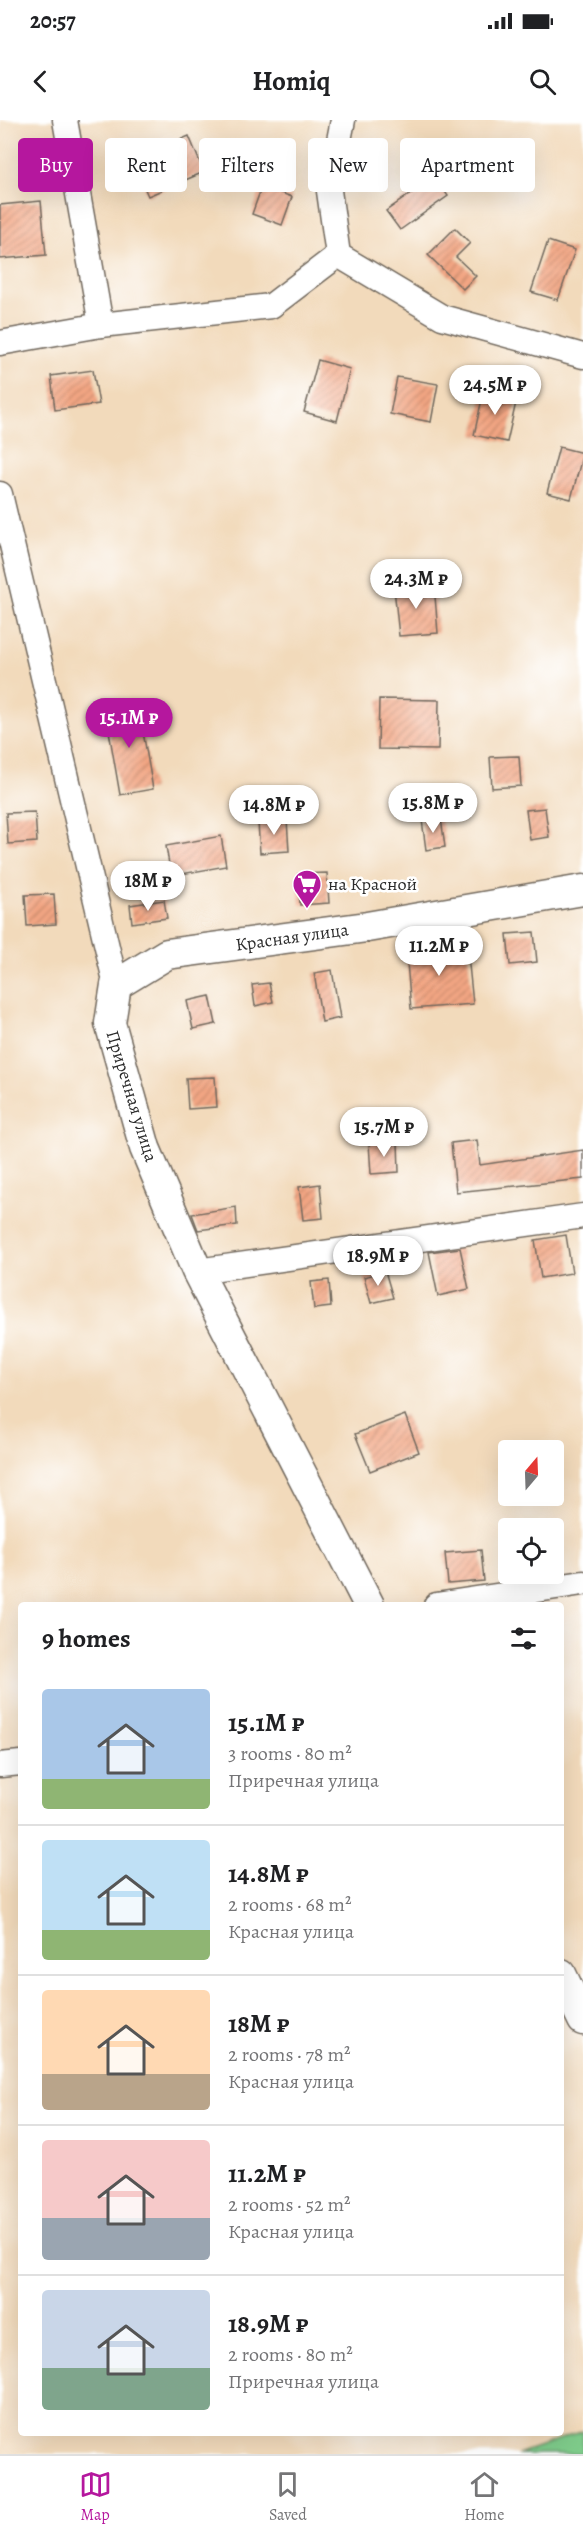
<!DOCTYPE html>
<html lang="en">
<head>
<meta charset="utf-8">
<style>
  body { margin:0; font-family:Alegreya,serif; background:#f2f2f2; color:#202124; height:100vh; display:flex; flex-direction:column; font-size:22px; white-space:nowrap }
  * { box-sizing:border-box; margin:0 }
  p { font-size:20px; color:#757577 }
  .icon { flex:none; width:33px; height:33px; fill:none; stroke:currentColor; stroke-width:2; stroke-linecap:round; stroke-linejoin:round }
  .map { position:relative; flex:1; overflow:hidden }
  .side { position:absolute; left:18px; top:1482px; width:546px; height:834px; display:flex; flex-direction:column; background:#fff; border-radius:6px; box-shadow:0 6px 24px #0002 }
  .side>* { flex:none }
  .guide { position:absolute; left:18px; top:18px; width:548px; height:54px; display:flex; gap:12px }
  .needle { width:39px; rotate:19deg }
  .fabs { position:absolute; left:498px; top:1320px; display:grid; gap:12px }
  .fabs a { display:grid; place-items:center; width:66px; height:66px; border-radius:6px; background:#fff; box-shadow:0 6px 24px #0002; font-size:30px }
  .price { position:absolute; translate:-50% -51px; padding:0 14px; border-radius:21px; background:#fff; color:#222; font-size:20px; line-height:39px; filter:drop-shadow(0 2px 3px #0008) }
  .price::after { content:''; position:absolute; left:50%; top:36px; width:18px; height:14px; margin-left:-9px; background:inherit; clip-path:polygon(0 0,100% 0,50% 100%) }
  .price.selected { background:#b5179e; color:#fff }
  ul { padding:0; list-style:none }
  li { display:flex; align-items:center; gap:18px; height:150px; padding:0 24px }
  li+li { border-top:2px solid #e0e0e0 }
  li span { display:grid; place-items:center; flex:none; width:168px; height:120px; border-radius:6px; color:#555 }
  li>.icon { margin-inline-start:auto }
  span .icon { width:72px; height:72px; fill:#fffc; stroke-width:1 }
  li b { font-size:26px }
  h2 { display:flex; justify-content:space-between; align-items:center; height:72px; padding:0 24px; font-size:26px }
  .pill { padding:0 21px; border-radius:6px; background:#fff; box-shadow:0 6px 24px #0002; font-size:21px; line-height:54px }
  .pill.selected { background:#b5179e; color:#fff }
  .status { display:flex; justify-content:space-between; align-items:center; height:42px; padding:0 30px; background:#fff; direction:ltr }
  .status svg { height:16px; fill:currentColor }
  header { display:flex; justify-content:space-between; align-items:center; height:78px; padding:0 24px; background:#fff; font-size:27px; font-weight:600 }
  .tab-bar { display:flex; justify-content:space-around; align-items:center; height:84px; border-top:2px solid #e0e0e0; background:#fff; font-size:16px; color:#757577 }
  .tab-bar a { display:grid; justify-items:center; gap:3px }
  .tab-bar .selected { color:#b5179e }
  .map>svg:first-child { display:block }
  .park { fill:#7ecb8a; stroke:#547b5a; stroke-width:1.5 }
  .building { fill:url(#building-hatch) }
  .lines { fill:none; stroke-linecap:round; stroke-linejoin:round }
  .minor-casing { stroke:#71685d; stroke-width:27 }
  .tertiary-casing { stroke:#71685d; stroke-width:33 }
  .minor { stroke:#fff; stroke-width:24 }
  .tertiary { stroke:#fff; stroke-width:30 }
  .labels { text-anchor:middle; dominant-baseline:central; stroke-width:5; stroke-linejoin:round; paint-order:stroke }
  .poi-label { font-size:18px; fill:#2b2b2b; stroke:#fff; text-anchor:start }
  .street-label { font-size:18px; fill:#2b2b2b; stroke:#fff }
</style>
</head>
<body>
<div class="status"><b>20:57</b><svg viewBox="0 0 49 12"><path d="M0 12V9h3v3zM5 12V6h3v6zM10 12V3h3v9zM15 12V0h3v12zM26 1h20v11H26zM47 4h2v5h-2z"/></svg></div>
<header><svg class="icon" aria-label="back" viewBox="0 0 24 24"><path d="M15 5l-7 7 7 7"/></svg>Homiq<svg class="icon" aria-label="search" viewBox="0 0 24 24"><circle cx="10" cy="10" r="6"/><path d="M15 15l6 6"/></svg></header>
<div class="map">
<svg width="583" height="2334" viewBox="0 0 583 2334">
  <defs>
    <pattern id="building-hatch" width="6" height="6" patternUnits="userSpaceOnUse" patternTransform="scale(1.5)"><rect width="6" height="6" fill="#f3a683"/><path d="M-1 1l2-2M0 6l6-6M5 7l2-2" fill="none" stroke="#c5876b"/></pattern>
  </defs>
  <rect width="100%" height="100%" fill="#fff"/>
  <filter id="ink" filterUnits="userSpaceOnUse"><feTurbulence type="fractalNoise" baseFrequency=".0167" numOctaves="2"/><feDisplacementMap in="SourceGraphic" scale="12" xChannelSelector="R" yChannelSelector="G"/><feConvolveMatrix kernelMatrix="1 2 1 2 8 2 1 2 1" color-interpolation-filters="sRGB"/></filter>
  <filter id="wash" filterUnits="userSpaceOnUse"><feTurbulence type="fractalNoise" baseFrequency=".008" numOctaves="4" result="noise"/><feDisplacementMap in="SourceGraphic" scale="24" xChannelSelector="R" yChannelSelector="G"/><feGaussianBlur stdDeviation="1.35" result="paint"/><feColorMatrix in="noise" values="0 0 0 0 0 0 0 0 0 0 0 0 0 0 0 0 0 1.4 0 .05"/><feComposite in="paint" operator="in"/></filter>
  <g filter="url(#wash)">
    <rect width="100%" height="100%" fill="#f2dabb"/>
    <!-- park -->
    <path class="park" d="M583 2311V2334H517Z"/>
    <g id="blocks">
      <!-- building -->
      <g class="building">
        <path d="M189 16 204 52 148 76 132 40Z"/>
        <path d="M435 57 448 76 400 110 386 91Z"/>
        <path d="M262 66 292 77 282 105 252 94Z"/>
        <path d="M41 81 46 135 0 139V85Z"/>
        <path d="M455 108 470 123 456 137 476 156 463 169 428 135Z"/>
        <path d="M548 121 575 130 558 180 531 172Z"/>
        <path d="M318 240 350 249 337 301 304 292Z"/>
        <path d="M93 250 99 284 55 290 51 256Z"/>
        <path d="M397 257 438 264 431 302 390 294Z"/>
        <path d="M484 270 517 278 507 322 474 315Z"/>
        <path d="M559 327 583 333 571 379 547 373Z"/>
        <path d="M434 464 438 513 399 516 394 468Z"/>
        <path d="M379 579 439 580 438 630 378 629Z"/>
        <path d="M138 583 153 669 120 675 105 588Z"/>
        <path d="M519 636 521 666 492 668 490 637Z"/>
        <path d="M545 688 549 717 530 720 526 690Z"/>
        <path d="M35 692 37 722 8 724 6 693Z"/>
        <path d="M441 698 445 727 426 730 422 700Z"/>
        <path d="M287 700 289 731 260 733 258 702Z"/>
        <path d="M221 716 226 746 171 756 166 726Z"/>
        <path d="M327 753 329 783 300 785 298 754Z"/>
        <path d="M54 774 56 804 27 806 25 775Z"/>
        <path d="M164 780 167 798 132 803 130 785Z"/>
        <path d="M534 812 537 842 510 845 507 814Z"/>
        <path d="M467 825 473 884 411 889 406 831Z"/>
        <path d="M332 850 340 898 322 902 314 853Z"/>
        <path d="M269 863 273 882 255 886 252 865Z"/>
        <path d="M210 876 216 904 193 909 187 881Z"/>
        <path d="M215 957 217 987 188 989 186 958Z"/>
        <path d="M477 1020 480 1045 583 1030V1059L456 1072 451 1023Z"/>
        <path d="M398 1022 399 1052 371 1054 369 1023Z"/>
        <path d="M320 1064 323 1098 303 1100 299 1067Z"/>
        <path d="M236 1087 237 1105 198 1110 192 1094Z"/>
        <path d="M566 1115 572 1153 541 1158 535 1120Z"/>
        <path d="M460 1128 469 1169 438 1176 429 1132Z"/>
        <path d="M385 1151 393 1178 371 1183 364 1157Z"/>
        <path d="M329 1160 331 1187 314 1189 311 1162Z"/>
        <path d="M405 1295 419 1332 370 1351 355 1314Z"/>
        <path d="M481 1430 484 1461 448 1464 445 1433Z"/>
      </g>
    </g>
  </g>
  <g filter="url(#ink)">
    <use href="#blocks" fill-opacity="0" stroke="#71685d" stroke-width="1.5"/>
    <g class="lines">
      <!-- minor casing -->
      <g class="minor-casing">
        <g id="minor">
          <path d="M65 0 101 205"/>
          <path d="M343 0 329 71 338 135 442 197 583 236"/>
          <path d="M0 223 101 205 271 186 338 135"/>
          <path d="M0 374 116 865"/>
          <path d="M197 1151 583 1096"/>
          <path d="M436 1485 583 1463"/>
          <path d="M0 1645 21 1643"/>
        </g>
      </g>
      <!-- tertiary casing -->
      <g class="tertiary-casing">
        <g id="tertiary">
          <path d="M369 1485 197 1151 145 1028 110 903 116 865 167 834 367 807 583 770"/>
          <path d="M561 1854 583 1900"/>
        </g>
      </g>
      <!-- minor -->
      <use href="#minor" class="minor"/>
      <!-- tertiary -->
      <use href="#tertiary" class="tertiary"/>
    </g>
  </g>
  <!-- icons -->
  <defs>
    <g id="supermarket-pin" transform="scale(1.5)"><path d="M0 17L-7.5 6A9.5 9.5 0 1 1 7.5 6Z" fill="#b5179e" stroke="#fff"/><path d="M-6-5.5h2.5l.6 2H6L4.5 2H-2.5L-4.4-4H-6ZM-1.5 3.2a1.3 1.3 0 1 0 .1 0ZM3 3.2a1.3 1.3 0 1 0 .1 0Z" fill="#fff"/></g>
  </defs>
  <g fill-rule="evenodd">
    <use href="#supermarket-pin" x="307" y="764"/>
  </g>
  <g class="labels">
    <!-- poi labels -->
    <g class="poi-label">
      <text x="328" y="764">на Красной</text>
    </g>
    <!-- street labels -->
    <g class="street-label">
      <text transform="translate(292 817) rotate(-8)">Красная улица</text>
      <text transform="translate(132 976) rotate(73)">Приречная улица</text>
    </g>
  </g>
</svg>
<div class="fabs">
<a><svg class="needle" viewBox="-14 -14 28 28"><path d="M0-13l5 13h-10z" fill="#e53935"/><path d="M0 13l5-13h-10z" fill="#757577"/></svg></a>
<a><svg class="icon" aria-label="locate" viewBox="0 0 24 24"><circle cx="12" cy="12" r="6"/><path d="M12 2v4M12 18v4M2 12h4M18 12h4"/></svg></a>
</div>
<b class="price" style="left:495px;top:296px">24.5M ₽</b>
<b class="price" style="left:416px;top:490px">24.3M ₽</b>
<b class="price selected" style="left:129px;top:629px">15.1M ₽</b>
<b class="price" style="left:433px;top:714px">15.8M ₽</b>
<b class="price" style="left:274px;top:716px">14.8M ₽</b>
<b class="price" style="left:148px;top:792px">18M ₽</b>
<b class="price" style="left:439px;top:857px">11.2M ₽</b>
<b class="price" style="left:384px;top:1038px">15.7M ₽</b>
<b class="price" style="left:378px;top:1167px">18.9M ₽</b>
<div class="guide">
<a class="pill selected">Buy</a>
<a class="pill">Rent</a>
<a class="pill">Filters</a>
<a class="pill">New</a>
<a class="pill">Apartment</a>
</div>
<section class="side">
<h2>9 homes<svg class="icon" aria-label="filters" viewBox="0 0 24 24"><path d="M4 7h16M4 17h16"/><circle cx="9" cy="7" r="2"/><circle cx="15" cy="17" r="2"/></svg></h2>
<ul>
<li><span style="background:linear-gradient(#a9c7e8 75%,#8fb573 0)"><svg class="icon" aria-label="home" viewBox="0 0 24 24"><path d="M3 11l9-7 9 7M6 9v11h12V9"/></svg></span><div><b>15.1M ₽</b><p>3 rooms · 80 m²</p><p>Приречная улица</p></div></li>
<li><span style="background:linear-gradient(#bfe0f5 75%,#8fb573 0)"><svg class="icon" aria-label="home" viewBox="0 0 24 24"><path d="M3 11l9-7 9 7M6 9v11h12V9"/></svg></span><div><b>14.8M ₽</b><p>2 rooms · 68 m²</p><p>Красная улица</p></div></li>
<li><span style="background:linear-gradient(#ffd9b3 70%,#b9a48a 0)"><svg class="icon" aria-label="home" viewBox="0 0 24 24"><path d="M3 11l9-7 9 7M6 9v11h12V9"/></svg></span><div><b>18M ₽</b><p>2 rooms · 78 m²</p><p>Красная улица</p></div></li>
<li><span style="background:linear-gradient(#f6c9c9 65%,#9aa5b1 0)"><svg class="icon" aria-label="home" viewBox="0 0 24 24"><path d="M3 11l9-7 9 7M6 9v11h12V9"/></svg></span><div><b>11.2M ₽</b><p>2 rooms · 52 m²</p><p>Красная улица</p></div></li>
<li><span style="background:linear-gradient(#c9d6e8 65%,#7fa58c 0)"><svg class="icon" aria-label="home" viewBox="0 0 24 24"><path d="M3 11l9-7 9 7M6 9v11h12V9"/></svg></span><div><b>18.9M ₽</b><p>2 rooms · 80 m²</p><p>Приречная улица</p></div></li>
</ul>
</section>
</div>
<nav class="tab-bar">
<a class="selected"><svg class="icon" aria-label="map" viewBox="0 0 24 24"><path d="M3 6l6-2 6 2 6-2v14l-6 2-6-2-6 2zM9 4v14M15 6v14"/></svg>Map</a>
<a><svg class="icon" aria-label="saved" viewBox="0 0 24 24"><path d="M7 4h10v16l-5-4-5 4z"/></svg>Saved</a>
<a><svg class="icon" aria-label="home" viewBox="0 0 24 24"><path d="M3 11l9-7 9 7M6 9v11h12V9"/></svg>Home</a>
</nav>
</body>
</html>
